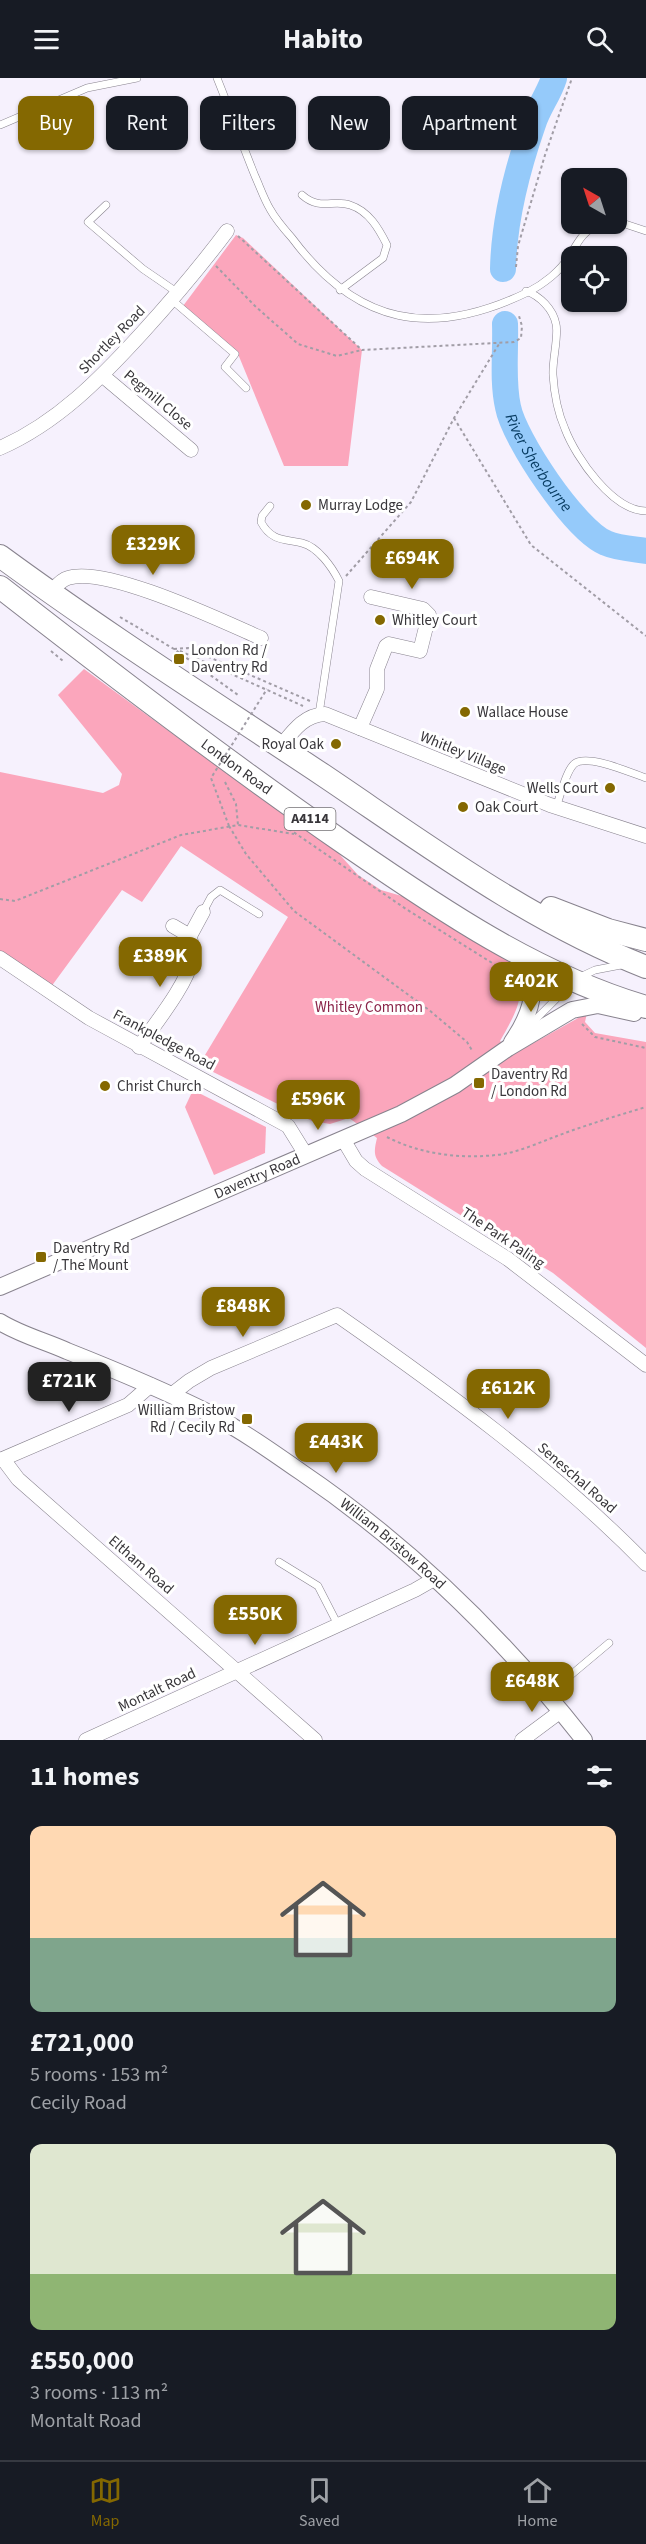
<!DOCTYPE html>
<html lang="en">
<head>
<meta charset="utf-8">
<style>
  body { margin:0; font-family:"Source Sans 3",sans-serif; background:#242831; color:#f1f3f6; height:100vh; display:flex; flex-direction:column; font-size:22px; white-space:nowrap }
  * { box-sizing:border-box; margin:0 }
  p { font-size:20px; color:#9ea1a6 }
  .icon { flex:none; width:33px; height:33px; fill:none; stroke:currentColor; stroke-width:2; stroke-linecap:round; stroke-linejoin:round }
  .map { position:relative; height:1662px; overflow:hidden }
  .drawer { display:flex; flex-direction:column; background:#171b24; flex:1 }
  .drawer>* { flex:none }
  .guide { position:absolute; left:18px; top:18px; width:610px; height:54px; display:flex; gap:12px }
  .needle { width:39px; rotate:321deg }
  .tools { position:absolute; left:561px; top:90px; display:grid; gap:12px }
  .tools a { display:grid; place-items:center; width:66px; height:66px; border-radius:12px; background:#171b24; box-shadow:0 2px 4px #0004; font-size:30px }
  .price { position:absolute; translate:-50% -51px; padding:0 14px; border-radius:12px; background:#846801; color:#fff; font-size:20px; line-height:39px; filter:drop-shadow(0 2px 3px #0008) }
  .price::after { content:''; position:absolute; left:50%; top:36px; width:18px; height:14px; margin-left:-9px; background:inherit; clip-path:polygon(0 0,100% 0,50% 100%) }
  .price.on { background:#222; color:#fff }
  ul { padding:0; list-style:none }
  li { display:grid; align-content:center; gap:12px; height:318px; padding:0 30px }
  li span { display:grid; place-items:center; height:186px; border-radius:12px; color:#555 }
  li>.icon { margin-inline-start:auto }
  span .icon { width:108px; height:108px; fill:#fffc; stroke-width:1 }
  li b { font-size:26px }
  h2 { display:flex; justify-content:space-between; align-items:center; height:72px; padding:0 30px; font-size:26px }
  .pill { padding:0 21px; border-radius:12px; background:#171b24; box-shadow:0 2px 4px #0004; font-size:21px; line-height:54px }
  .pill.on { background:#846801; color:#fff }
  header { display:flex; justify-content:space-between; align-items:center; height:78px; padding:0 30px; background:#171b24; font-size:27px; font-weight:700 }
  .menu { display:flex; justify-content:space-around; align-items:center; height:84px; border-top:2px solid #363941; background:#171b24; font-size:16px; color:#9ea1a6 }
  .menu a { display:grid; justify-items:center; gap:3px }
  .menu .on { color:#846801 }
  .map>svg:first-child { display:block }
  .green { fill:#fba6bc }
  .lines { fill:none; stroke-linecap:round; stroke-linejoin:round }
  .river { stroke:#95cafa; stroke-width:26 }
  .service-casing { stroke:#88838e; stroke-width:8 }
  .minor-casing { stroke:#88838e; stroke-width:15 }
  .tertiary-casing { stroke:#88838e; stroke-width:18 }
  .trunk-casing { stroke:#88838e; stroke-width:24 }
  .path { stroke:#a19da6; stroke-width:2; stroke-dasharray:3 3; stroke-linecap:butt }
  .service { stroke:#fff; stroke-width:7 }
  .minor { stroke:#fff; stroke-width:14 }
  .tertiary { stroke:#fff; stroke-width:16 }
  .trunk { stroke:#fff; stroke-width:22 }
  .path-bridge { stroke:#a19da6; stroke-width:2; stroke-dasharray:3 3; stroke-linecap:butt }
  .poi-dot { fill:#846801; stroke:#fff; stroke-width:2 }
  .labels { text-anchor:middle; dominant-baseline:central; stroke-width:6; stroke-linejoin:round; paint-order:stroke }
  .shield { fill:#fff; stroke:#747275; stroke-width:1.5 }
  .shield-label { font-size:14px; font-weight:bold; fill:#38363a }
  .street-label { font-size:15px; fill:#38363a; stroke:#fff }
  .poi-label { font-size:15px; fill:#38363a; stroke:#fff; text-anchor:start }
  .park-label { font-size:15px; fill:#8b254a; stroke:#fff }
  .water-label { font-size:16px; font-style:italic; fill:#083c62; stroke:#fff }
</style>
</head>
<body>
<header><svg class="icon" aria-label="menu" viewBox="0 0 24 24"><path d="M4 6h16M4 12h16M4 18h16"/></svg>Habito<svg class="icon" aria-label="search" viewBox="0 0 24 24"><circle cx="10" cy="10" r="6"/><path d="M15 15l6 6"/></svg></header>
<div class="map">
<svg width="646" height="1662" viewBox="0 0 646 1662">
  <rect width="100%" height="100%" fill="#f6f1fd"/>
  <!-- green -->
  <g class="green">
    <path d="M236 157 243 160 362 272 348 388H284L238 276 183 228Z"/>
    <path d="M84 591 259 719 333 769 358 797 381 812 412 821 510 884C531 913 515 936 500 963L514 976 587 935 585 944 595 955 646 964V1270L553 1195 382 1088C373 1078 374 1073 377 1060L349 1040 330 1046 312 1043 199 987 288 839 181 768 142 824 122 812 48 913 0 880V694L103 715 119 707 122 696 58 617Z"/>
    <path d="M193 1012 266 1049 265 1075 214 1097 185 1029Z"/>
  </g>
  <g class="lines">
    <!-- river -->
    <g class="river">
      <path d="M503 191C504 142 517 92 533 46 538 30 549 16 554 0"/>
      <path id="s1" d="M505 246C506 273 502 302 508 329 514 361 575 452 606 465 617 470 633 471 646 473"/>
    </g>
    <!-- service casing -->
    <g class="service-casing">
      <g id="service">
        <path d="M217 0C230 32 242 66 255 98 260 109 264 121 270 131 276 142 284 151 292 160 357 247 431 261 528 214 544 206 560 193 569 179 578 164 583 153 599 146"/>
        <path d="M0 47 87 10 137 0"/>
        <path d="M302 117C320 133 333 121 350 127 369 133 379 151 387 167L383 180 340 212"/>
        <path d="M106 127 88 144 143 191 178 215"/>
        <path d="M616 143 646 153"/>
        <path d="M526 213C540 218 553 231 556 246 559 257 552 283 553 297 554 314 558 335 565 351 576 380 613 433 646 433"/>
        <path d="M172 222 235 276 225 289 246 310"/>
        <path d="M270 428 262 438 261 444C271 463 284 461 302 465 318 469 332 489 339 503L319 636"/>
        <path d="M556 729C561 717 565 695 574 686 587 675 631 695 646 700"/>
        <path d="M203 834 211 819 220 812 259 836"/>
        <path d="M580 899 595 892 621 887"/>
        <path d="M526 951 571 906"/>
        <path d="M279 1484 318 1508 338 1547"/>
        <path d="M547 1617 609 1565"/>
      </g>
    </g>
    <!-- minor casing -->
    <g class="minor-casing">
      <g id="minor">
        <path d="M103 298 191 372"/>
        <path d="M0 370C57 345 100 301 142 255 172 222 200 189 227 153"/>
        <path d="M50 515C55 510 60 502 68 500 105 487 222 543 261 560"/>
        <path d="M360 650 377 611V591L386 568 389 566 420 573 429 537 423 531 371 519"/>
        <path d="M280 669C293 653 304 637 325 636L550 727 646 758"/>
        <path d="M190 858 203 834"/>
        <path d="M0 880 89 940 288 1048 306 1077"/>
        <path d="M139 969C154 947 187 907 192 881 194 874 191 866 190 858L173 848"/>
        <path d="M343 1061 356 1083 365 1091 508 1181 646 1287"/>
        <path d="M171 1317 189 1303 211 1290 337 1237C446 1313 553 1391 646 1486"/>
        <path d="M3 1381 18 1401 315 1662"/>
        <path d="M0 1382 128 1327 151 1307"/>
        <path d="M86 1662 415 1512 436 1500"/>
        <path d="M522 1662 561 1633"/>
      </g>
    </g>
    <!-- tertiary casing -->
    <g class="tertiary-casing">
      <g id="tertiary">
        <path d="M512 964C530 938 544 903 518 876"/>
        <path id="s2" d="M0 1209 401 1036 455 1007 508 970 572 932 598 927 634 935"/>
        <path id="s3" d="M0 1244C21 1257 45 1263 67 1273 115 1292 163 1312 209 1335 241 1352 271 1373 301 1394 410 1468 503 1559 584 1662"/>
      </g>
    </g>
    <!-- trunk casing -->
    <g class="trunk-casing">
      <g id="trunk">
        <path d="M0 478C105 555 215 625 323 697 427 767 529 843 646 889"/>
        <path id="s4" d="M0 509C114 598 228 685 347 767 440 831 537 897 646 929"/>
        <path d="M551 830 608 852 646 862"/>
      </g>
    </g>
    <!-- path -->
    <g class="path">
      <path d="M238 158 362 272 514 264 521 260 522 248 519 238"/>
      <path d="M216 188 255 228 298 266 337 278 362 272"/>
      <path d="M516 189 518 168 545 77 572 0"/>
      <path d="M454 340 531 467 646 558"/>
      <path d="M346 498 411 424 454 340 499 266"/>
      <path d="M120 539 174 571 238 617"/>
      <path d="M174 571 188 570 310 623"/>
      <path d="M51 573 63 583"/>
      <path d="M180 573 303 628"/>
      <path d="M225 704 236 726 238 747"/>
      <path d="M229 748 246 776 294 833 429 932 467 964 473 974"/>
      <path d="M289 751 406 831 497 888 515 905"/>
      <path d="M0 821 15 823 181 757 238 747 294 756"/>
      <path d="M582 946 595 959 646 970"/>
      <path d="M387 1059C420 1076 459 1081 496 1077 517 1075 538 1065 557 1058 586 1047 616 1038 646 1029"/>
    </g>
    <!-- service -->
    <use href="#service" class="service"/>
    <!-- minor -->
    <use href="#minor" class="minor"/>
    <!-- tertiary -->
    <use href="#tertiary" class="tertiary"/>
    <!-- trunk -->
    <use href="#trunk" class="trunk"/>
    <!-- path-bridge -->
    <path class="path-bridge" d="M229 748 211 700 267 611"/>
  </g>
  <!-- markers -->
  <g class="poi-dot">
    <circle cx="306" cy="427" r="6"/>
    <circle cx="380" cy="542" r="6"/>
    <rect x="173" y="575" width="12" height="12" rx="3"/>
    <circle cx="465" cy="634" r="6"/>
    <circle cx="336" cy="666" r="6"/>
    <circle cx="610" cy="710" r="6"/>
    <circle cx="463" cy="729" r="6"/>
    <rect x="473" y="999" width="12" height="12" rx="3"/>
    <circle cx="105" cy="1008" r="6"/>
    <rect x="35" y="1173" width="12" height="12" rx="3"/>
    <rect x="241" y="1335" width="12" height="12" rx="3"/>
  </g>
  <g class="labels">
    <!-- shield labels -->
    <rect class="shield" x="284.5" y="730" width="51" height="22" rx="4.5"/>
    <g class="shield-label">
      <text x="310" y="741">A4114</text>
    </g>
    <!-- street labels -->
    <g class="street-label">
      <text transform="translate(112 262) rotate(-46)">Shortley Road</text>
      <text transform="translate(158 322) rotate(40)">Pegmill Close</text>
      <text transform="translate(463 675) rotate(22)">Whitley Village</text>
      <text stroke="none"><textPath href="#s4" startOffset="297">London Road</textPath></text>
      <text transform="translate(164 962) rotate(28)">Frankpledge Road</text>
      <text stroke="none"><textPath href="#s2" startOffset="280">Daventry Road</textPath></text>
      <text transform="translate(503 1160) rotate(34)">The Park Paling</text>
      <text transform="translate(577 1400) rotate(41)">Seneschal Road</text>
      <text stroke="none"><textPath href="#s3" startOffset="454">William Bristow Road</textPath></text>
      <text transform="translate(141 1487) rotate(41)">Eltham Road</text>
      <text transform="translate(157 1612) rotate(-25)">Montalt Road</text>
    </g>
    <!-- poi labels -->
    <g class="poi-label">
      <text x="318" y="427">Murray Lodge</text>
      <text x="392" y="542">Whitley Court</text>
      <text x="191" y="572">London Rd /<tspan x="191" dy="17">Daventry Rd</tspan></text>
      <text x="477" y="634">Wallace House</text>
      <text x="324" y="666" text-anchor="end">Royal Oak</text>
      <text x="598" y="710" text-anchor="end">Wells Court</text>
      <text x="475" y="729">Oak Court</text>
      <text x="491" y="996">Daventry Rd<tspan x="491" dy="17">/ London Rd</tspan></text>
      <text x="117" y="1008">Christ Church</text>
      <text x="53" y="1170">Daventry Rd<tspan x="53" dy="17">/ The Mount</tspan></text>
      <text x="235" y="1332" text-anchor="end">William Bristow<tspan x="235" dy="17">Rd / Cecily Rd</tspan></text>
    </g>
    <!-- park labels -->
    <g class="park-label">
      <text x="369" y="929">Whitley Common</text>
    </g>
    <!-- water labels -->
    <g class="water-label">
      <text stroke="none"><textPath href="#s1" startOffset="147">River Sherbourne</textPath></text>
    </g>
  </g>
</svg>
<div class="tools">
<a><svg class="needle" viewBox="-14 -14 28 28"><path d="M0-13l5 13h-10z" fill="#e53935"/><path d="M0 13l5-13h-10z" fill="#9ea1a6"/></svg></a>
<a><svg class="icon" aria-label="locate" viewBox="0 0 24 24"><circle cx="12" cy="12" r="6"/><path d="M12 2v4M12 18v4M2 12h4M18 12h4"/></svg></a>
</div>
<b class="price" style="left:153px;top:498px">£329K</b>
<b class="price" style="left:412px;top:512px">£694K</b>
<b class="price" style="left:160px;top:910px">£389K</b>
<b class="price" style="left:531px;top:935px">£402K</b>
<b class="price" style="left:318px;top:1053px">£596K</b>
<b class="price" style="left:243px;top:1260px">£848K</b>
<b class="price on" style="left:69px;top:1335px">£721K</b>
<b class="price" style="left:508px;top:1342px">£612K</b>
<b class="price" style="left:336px;top:1396px">£443K</b>
<b class="price" style="left:255px;top:1568px">£550K</b>
<b class="price" style="left:532px;top:1635px">£648K</b>
<div class="guide">
<a class="pill on">Buy</a>
<a class="pill">Rent</a>
<a class="pill">Filters</a>
<a class="pill">New</a>
<a class="pill">Apartment</a>
</div>
</div>
<section class="drawer">
<h2>11 homes<svg class="icon" aria-label="filters" viewBox="0 0 24 24"><path d="M4 7h16M4 17h16"/><circle cx="9" cy="7" r="2"/><circle cx="15" cy="17" r="2"/></svg></h2>
<ul>
<li><span style="background:linear-gradient(#ffd9b3 60%,#7fa58c 0)"><svg class="icon" aria-label="home" viewBox="0 0 24 24"><path d="M3 11l9-7 9 7M6 9v11h12V9"/></svg></span><div><b>£721,000</b><p>5 rooms · 153 m²</p><p>Cecily Road</p></div></li>
<li><span style="background:linear-gradient(#dfe7d0 70%,#8fb573 0)"><svg class="icon" aria-label="home" viewBox="0 0 24 24"><path d="M3 11l9-7 9 7M6 9v11h12V9"/></svg></span><div><b>£550,000</b><p>3 rooms · 113 m²</p><p>Montalt Road</p></div></li>
</ul>
</section>
<nav class="menu">
<a class="on"><svg class="icon" aria-label="map" viewBox="0 0 24 24"><path d="M3 6l6-2 6 2 6-2v14l-6 2-6-2-6 2zM9 4v14M15 6v14"/></svg>Map</a>
<a><svg class="icon" aria-label="saved" viewBox="0 0 24 24"><path d="M7 4h10v16l-5-4-5 4z"/></svg>Saved</a>
<a><svg class="icon" aria-label="home" viewBox="0 0 24 24"><path d="M3 11l9-7 9 7M6 9v11h12V9"/></svg>Home</a>
</nav>
</body>
</html>
